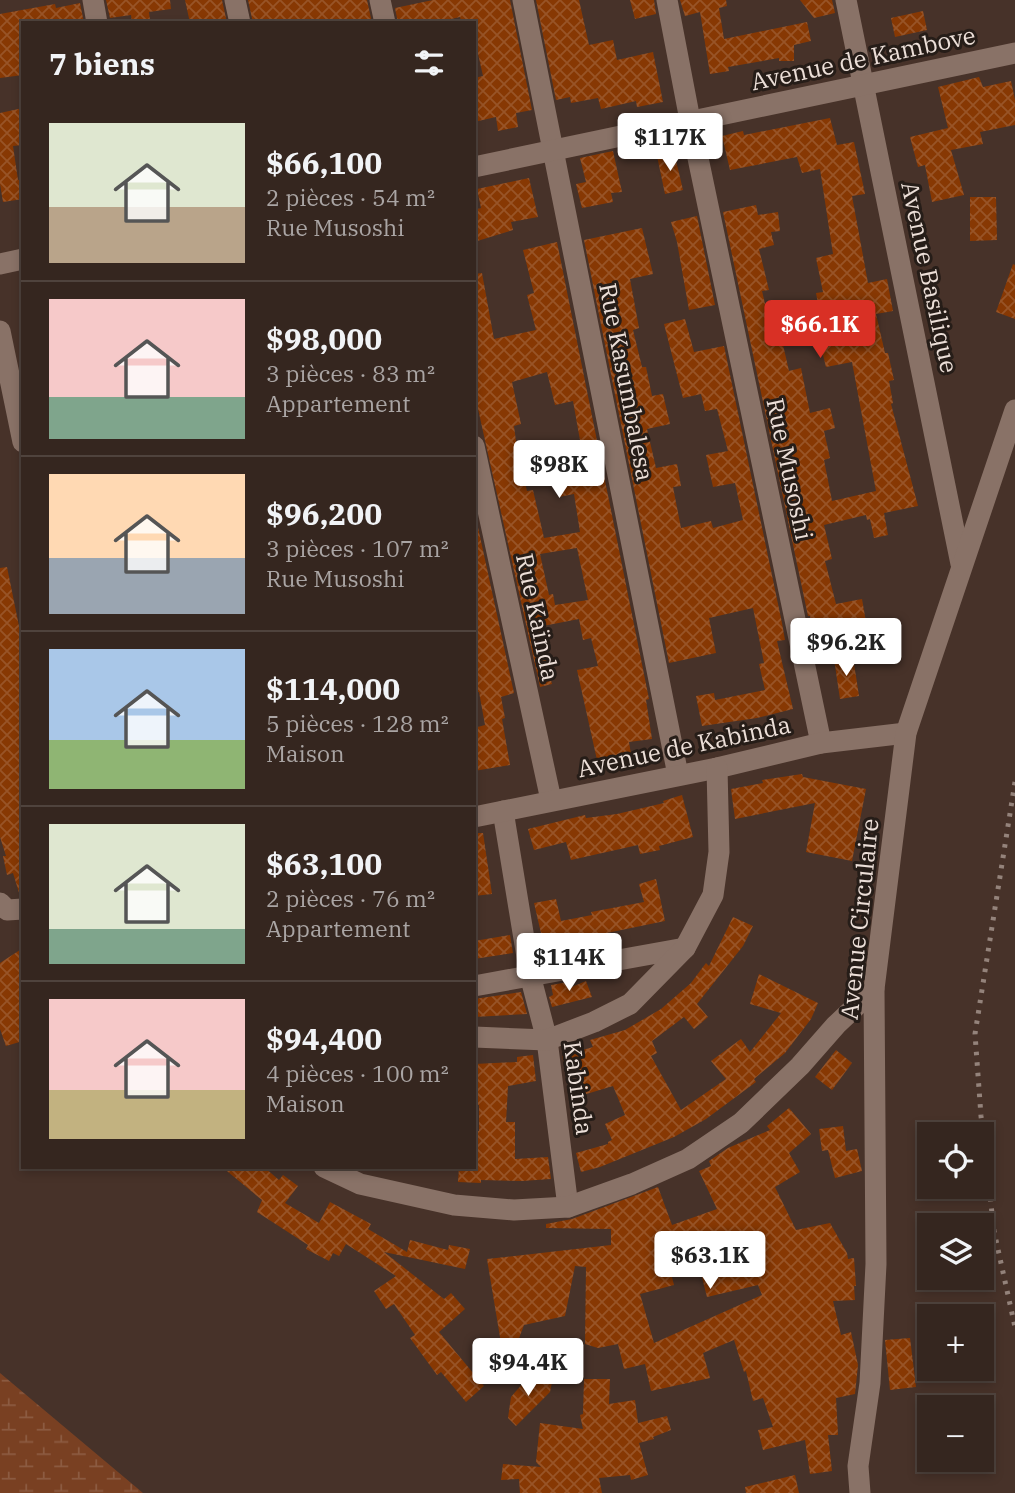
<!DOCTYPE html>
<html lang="fr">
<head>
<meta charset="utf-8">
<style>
  body { margin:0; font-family:"IBM Plex Serif",serif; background:#40322c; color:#f1f3f6; height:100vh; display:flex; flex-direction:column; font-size:26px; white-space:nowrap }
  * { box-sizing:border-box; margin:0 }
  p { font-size:23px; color:#aaa5a4 }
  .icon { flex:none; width:38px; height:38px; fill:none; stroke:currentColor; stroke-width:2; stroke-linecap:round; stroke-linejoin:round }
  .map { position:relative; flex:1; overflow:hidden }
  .panel { position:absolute; left:21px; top:21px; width:455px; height:1148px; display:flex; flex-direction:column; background:#35261f; border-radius:0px; box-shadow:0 4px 10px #0003,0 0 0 2px #4f433d }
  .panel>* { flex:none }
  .fabs { position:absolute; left:917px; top:1122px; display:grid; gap:14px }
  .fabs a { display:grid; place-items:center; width:77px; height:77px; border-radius:0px; background:#35261f; box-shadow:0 4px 10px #0003,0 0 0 2px #4f433d; font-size:35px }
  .price { position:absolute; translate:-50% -60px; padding:0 16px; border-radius:7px; background:#fff; color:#222; font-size:23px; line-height:46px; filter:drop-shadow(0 2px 4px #0008) }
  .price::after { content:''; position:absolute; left:50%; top:42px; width:21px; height:16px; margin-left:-10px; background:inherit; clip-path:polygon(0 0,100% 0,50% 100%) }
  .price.active { background:#d93025; color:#fff }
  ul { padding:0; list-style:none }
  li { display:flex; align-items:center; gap:21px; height:175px; padding:0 28px }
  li+li { border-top:2px solid #4f433d }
  li span { display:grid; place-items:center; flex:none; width:196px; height:140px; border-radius:0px; color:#555 }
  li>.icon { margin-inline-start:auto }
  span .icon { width:84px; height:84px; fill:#fffc; stroke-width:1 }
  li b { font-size:30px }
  h2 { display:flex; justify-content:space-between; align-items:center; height:84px; padding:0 28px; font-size:30px }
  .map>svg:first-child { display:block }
  .wetland { fill:url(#wetland-marsh) }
  .building { fill:url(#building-cross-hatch); fill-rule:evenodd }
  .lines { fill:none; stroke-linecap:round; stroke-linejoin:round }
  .minor { stroke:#897267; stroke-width:21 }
  .rail { stroke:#94837b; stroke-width:5; stroke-dasharray:3.5 7; stroke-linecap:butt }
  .labels { text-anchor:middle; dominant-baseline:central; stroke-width:6; stroke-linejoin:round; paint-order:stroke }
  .street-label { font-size:24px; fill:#ecdfd8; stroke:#261d18 }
</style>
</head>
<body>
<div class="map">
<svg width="1015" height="1493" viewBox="0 0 1015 1493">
  <defs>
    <pattern id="wetland-marsh" width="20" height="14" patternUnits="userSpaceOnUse" patternTransform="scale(1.75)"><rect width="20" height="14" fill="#794022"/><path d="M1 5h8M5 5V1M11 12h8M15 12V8" fill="none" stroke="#8c5b41"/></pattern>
    <pattern id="building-cross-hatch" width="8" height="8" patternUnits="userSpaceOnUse" patternTransform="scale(1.75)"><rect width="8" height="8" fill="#873803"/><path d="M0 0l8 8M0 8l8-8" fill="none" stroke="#985427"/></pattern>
  </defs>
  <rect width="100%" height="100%" fill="#473229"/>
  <!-- wetland -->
  <path class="wetland" d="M0 1372V1373L143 1493H0Z"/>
  <!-- building -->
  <g class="building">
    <path d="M106 0H170L171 9 149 12 150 20 132 23 131 15 110 18Z"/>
    <path d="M185 0H222L227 23H190Z"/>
    <path d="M248 0H367L372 23H253Z"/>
    <path d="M433 0H510L532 110 516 113 518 127 498 131 496 117 474 122V78L483 76 474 36V19L461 21 460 17 434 23H398L395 8Z"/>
    <path d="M536 0H579L589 45 613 40 617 60 653 52 663 102 637 107 636 101 601 109 598 98 571 103 570 97 556 100Z"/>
    <path d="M630 0H654L656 14 635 19Z"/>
    <path d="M680 0H726L727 6 719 8 724 39 807 22 811 41 794 45V61H779V58L728 67 729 71 710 74 700 12 685 16Z"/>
    <path d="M800 0H832L835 13 814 18Z"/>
    <path d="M80 3 84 23H23V75L0 78V14L55 4 56 8Z"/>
    <path d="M923 11 927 30 895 37 891 18Z"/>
    <path d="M979 77 983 87 1011 81 1015 100V125L980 132 983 144 951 150 964 195 932 202 925 165 918 167 910 137 948 128 938 87Z"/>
    <path d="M23 108V145L13 146 18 180 23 179V199L3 202 0 184V113Z"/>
    <path d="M830 118 837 145 854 142 865 194 852 196 868 283 887 279 893 311 876 314 885 353H888L894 380 889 381 893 403 891 404 918 506 884 513 888 535 874 538 870 519 867 520 866 515 824 525 832 559 825 561 836 604 862 599 866 622 813 633 810 616H808L723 212 756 205 758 215 778 212 780 231 771 232 774 245 759 249 769 290 762 291 773 338 781 336 789 371 801 368 810 413 830 408 835 428 824 431 830 458 824 460 832 501 876 491 852 362 826 367 812 311 819 309 816 293 823 292 816 258 833 254 820 169 802 173 797 157 730 170 722 136 743 131 744 135Z"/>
    <path d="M613 151 622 192 611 193 613 202 582 208 576 184 586 182 580 158Z"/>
    <path d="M674 152 683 190 665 194 657 156Z"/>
    <path d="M529 178 538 217 511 222 513 230 474 242V210L481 208 477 189Z"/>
    <path d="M970 197H996L997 240 970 241Z"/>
    <path d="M697 216 715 305 689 310 677 242 671 222Z"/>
    <path d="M642 228 653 274 630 279 639 328 633 330 642 367H646L652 396 663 394 670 424 647 429 656 468 677 464 681 486 673 487 681 528 711 521 713 528 743 520 735 483 713 487 706 455 728 451 717 409 705 411 701 394 683 398 664 324 685 319 694 352 724 346 782 623 785 640 777 641 793 709 757 718 702 726 696 696 714 693 715 700 765 690 759 664 764 663 753 608 709 618 716 653 669 663 584 240Z"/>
    <path d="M557 242 649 699 646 700 652 739 629 742 631 754 597 760 577 670 598 666 591 638 583 640 579 619 543 626 549 652 544 653 552 684 540 687 474 391V274L482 273 494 339 536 330 527 295 534 293 523 250ZM547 372 555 405 573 401 583 457 551 464 559 497 574 494 580 532 544 538 533 490 527 491 517 449 514 426 521 424 512 382ZM577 548 588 600 555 605 553 594 549 595 540 554Z"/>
    <path d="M1013 264 1015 265V319L996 312Z"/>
    <path d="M474 509 514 693 501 697 505 718 502 719 510 765 474 771V728L485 725 479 692 474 693Z"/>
    <path d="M7 567 20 631 23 630V895L20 896 13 873 7 875 3 856H6L0 837V568Z"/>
    <path d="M853 657 859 696 840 699 834 659Z"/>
    <path d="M802 774 803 777 866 789 852 861 806 852 815 803 735 819 731 789 763 783 762 780Z"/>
    <path d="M682 795 693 837 659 846 660 850 640 854 638 845 571 860 566 842 534 850 528 829 585 815 586 818 617 814 664 803 663 801Z"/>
    <path d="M474 833H483L492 894 474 896Z"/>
    <path d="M656 879 665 921 544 946 534 903 556 899 561 921 592 915 591 912 644 902 639 884Z"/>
    <path d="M733 917 753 926 743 946 697 1004 708 1017 694 1029 684 1017 652 1041 657 1053 651 1056 681 1110 726 1079 711 1061 741 1039 750 1052 781 1013 750 1004 759 974 818 1003 811 1019 785 1053 754 1079 756 1082 706 1119 674 1137 600 1167 581 1172 576 1153 608 1144V1142L612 1140 605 1124 625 1115 613 1086 583 1095 578 1074 567 1077 562 1056 593 1047 590 1040 625 1030 661 1009 691 983 706 963 709 966Z"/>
    <path d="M510 935 513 953 474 959V941Z"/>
    <path d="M23 948V1041L6 1046 0 1029V963Z"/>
    <path d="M586 981 592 997 552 1007 549 997 553 995 551 985 568 982 569 988Z"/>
    <path d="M521 992 527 1014 474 1017V999Z"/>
    <path d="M836 1050 852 1063 832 1090 815 1077Z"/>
    <path d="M533 1055 536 1081 508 1086 506 1122H515V1159L548 1157 551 1179 522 1181 481 1180V1183L458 1182 459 1167H474V1131H479V1105L474 1104V1064L517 1062V1057Z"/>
    <path d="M789 1108 811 1134 789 1153 800 1172 775 1187 796 1230 830 1223 847 1253 848 1259 854 1258 856 1286H854L855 1300 833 1301 841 1335 851 1332 858 1365 855 1394 836 1398 838 1435H828L832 1471 810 1474 805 1440 763 1450 758 1430 773 1427 763 1398 753 1401 746 1371 744 1372 734 1340 703 1353 710 1378 651 1391 645 1364 624 1369 618 1344 598 1348 585 1344 586 1267 575 1266 565 1316 524 1325 506 1373 487 1259 611 1245V1229L546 1228V1224L572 1219 658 1187 672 1225 717 1209 699 1171 711 1166 709 1161 728 1148 770 1130 767 1126ZM692 1239 707 1297 758 1285 762 1295 654 1343 640 1294 674 1285 665 1249Z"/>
    <path d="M843 1126 846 1151 857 1149 862 1171 835 1178 828 1150 822 1151 819 1129Z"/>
    <path d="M222 1167H264L279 1180 283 1175 298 1186 285 1203 319 1223 330 1202 371 1224 368 1229 407 1252 410 1240 448 1250 449 1245 470 1249 465 1269 384 1252 444 1299 451 1293 465 1309 439 1332 484 1386 466 1402 441 1372 437 1375 410 1338 415 1335 394 1304 386 1309 374 1291 396 1276 346 1244 339 1256 333 1253 329 1261 306 1249 308 1245 257 1212 262 1200Z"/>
    <path d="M910 1338 916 1387 890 1390 885 1340Z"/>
    <path d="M528 1377 553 1378 550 1392 516 1426 508 1418 511 1397Z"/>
    <path d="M584 1379H610L609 1404 635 1400 638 1423 667 1416 671 1430 653 1437 654 1439 639 1443 648 1475 631 1480 630 1475 599 1478 602 1493H520L519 1479 501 1480 503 1464 541 1467 536 1462 540 1423 583 1429 580 1415 583 1414Z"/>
    <path d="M795 1475 799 1493H746L745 1487Z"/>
  </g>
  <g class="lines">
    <!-- minor -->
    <g class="minor">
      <path d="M93 0 97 23"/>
      <path d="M235 0 240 23"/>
      <path d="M380 0 385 23"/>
      <path d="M523 0 678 775"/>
      <path d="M667 0 690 120 821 743"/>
      <path d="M846 0 961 564"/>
      <path d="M474 167 1015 53"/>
      <path d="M0 264 23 259"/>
      <path d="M0 331 23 442"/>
      <path d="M474 446 551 800"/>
      <path d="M503 811 530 975 547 1040 568 1207"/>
      <path d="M474 817 717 768 821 743 906 733"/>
      <path d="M0 903 7 910 23 909"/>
      <path d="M474 986 685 948"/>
      <path d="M474 1037 547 1040 594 1022 630 1004 685 948 713 895 719 852 717 768"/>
      <path d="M324 1167 360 1184 454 1205 514 1210 568 1207 632 1184 688 1159 741 1123 800 1066 836 1025 874 989"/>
      <path d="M860 1493 858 1466 870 1383 876 1264 874 989 906 733 1015 410"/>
    </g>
    <!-- rail -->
    <path class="rail" d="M1015 782 975 1034 981 1116 994 1231 1015 1327"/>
  </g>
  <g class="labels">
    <!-- street labels -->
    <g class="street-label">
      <text transform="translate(863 58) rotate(-12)">Avenue de Kambove</text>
      <text transform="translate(930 277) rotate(78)">Avenue Basilique</text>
      <text transform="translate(627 382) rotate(79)">Rue Kasumbalesa</text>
      <text transform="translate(790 469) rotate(78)">Rue Musoshi</text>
      <text transform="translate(538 617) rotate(78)">Rue Kaïnda</text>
      <text transform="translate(684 746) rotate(-12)">Avenue de Kabinda</text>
      <text transform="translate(859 919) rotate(-84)">Avenue Circulaire</text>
      <text transform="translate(579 1088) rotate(82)">Kabinda</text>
    </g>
  </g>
</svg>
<div class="fabs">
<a><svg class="icon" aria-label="locate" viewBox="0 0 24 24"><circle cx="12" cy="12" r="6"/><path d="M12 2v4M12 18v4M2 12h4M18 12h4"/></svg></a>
<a><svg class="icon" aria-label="layers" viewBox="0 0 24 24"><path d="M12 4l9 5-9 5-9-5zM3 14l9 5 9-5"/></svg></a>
<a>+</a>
<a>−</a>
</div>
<b class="price" style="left:670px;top:173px">$117K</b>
<b class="price active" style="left:820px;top:360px">$66.1K</b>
<b class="price" style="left:559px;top:500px">$98K</b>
<b class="price" style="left:846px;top:678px">$96.2K</b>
<b class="price" style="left:569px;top:993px">$114K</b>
<b class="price" style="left:710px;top:1291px">$63.1K</b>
<b class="price" style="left:528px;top:1398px">$94.4K</b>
<section class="panel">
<h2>7 biens<svg class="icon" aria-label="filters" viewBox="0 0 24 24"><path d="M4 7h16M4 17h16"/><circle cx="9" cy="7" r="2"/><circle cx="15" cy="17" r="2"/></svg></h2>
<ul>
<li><span style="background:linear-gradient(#dfe7d0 60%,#b9a48a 0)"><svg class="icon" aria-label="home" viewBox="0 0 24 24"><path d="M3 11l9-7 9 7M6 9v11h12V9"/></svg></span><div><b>$66,100</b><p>2 pièces · 54 m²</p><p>Rue Musoshi</p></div></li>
<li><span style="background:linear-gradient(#f6c9c9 70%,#7fa58c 0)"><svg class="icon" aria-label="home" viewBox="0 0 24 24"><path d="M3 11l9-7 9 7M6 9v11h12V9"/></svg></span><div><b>$98,000</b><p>3 pièces · 83 m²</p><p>Appartement</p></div></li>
<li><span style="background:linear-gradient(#ffd9b3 60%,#9aa5b1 0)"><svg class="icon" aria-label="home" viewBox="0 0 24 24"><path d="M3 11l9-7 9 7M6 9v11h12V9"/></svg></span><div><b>$96,200</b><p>3 pièces · 107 m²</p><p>Rue Musoshi</p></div></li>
<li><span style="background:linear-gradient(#a9c7e8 65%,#8fb573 0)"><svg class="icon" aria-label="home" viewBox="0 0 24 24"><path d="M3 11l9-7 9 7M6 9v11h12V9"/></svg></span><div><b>$114,000</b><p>5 pièces · 128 m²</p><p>Maison</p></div></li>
<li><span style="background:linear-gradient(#dfe7d0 75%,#7fa58c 0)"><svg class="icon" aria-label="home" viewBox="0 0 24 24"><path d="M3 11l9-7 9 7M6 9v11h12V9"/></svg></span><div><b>$63,100</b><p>2 pièces · 76 m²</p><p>Appartement</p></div></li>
<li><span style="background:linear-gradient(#f6c9c9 65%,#c2b280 0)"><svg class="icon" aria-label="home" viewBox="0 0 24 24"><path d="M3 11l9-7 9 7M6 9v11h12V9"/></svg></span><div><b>$94,400</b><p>4 pièces · 100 m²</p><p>Maison</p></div></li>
</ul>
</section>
</div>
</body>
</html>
